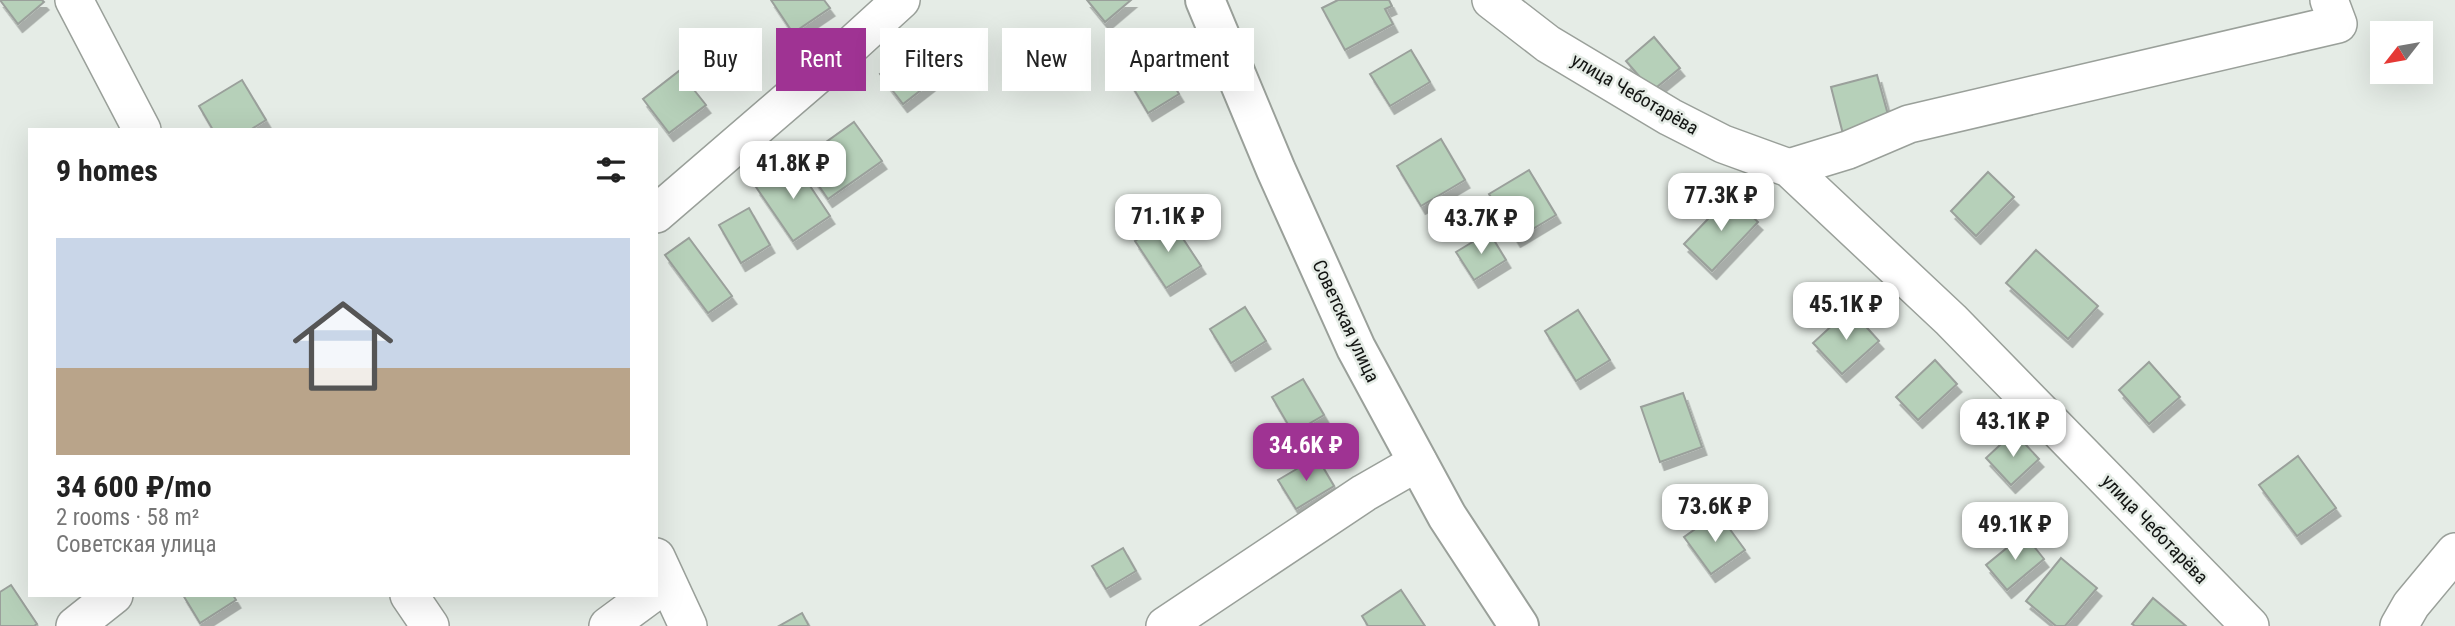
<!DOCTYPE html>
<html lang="en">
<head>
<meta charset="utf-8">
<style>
  body { margin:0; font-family:"Roboto Condensed",sans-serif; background:#f6f6f6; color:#222; height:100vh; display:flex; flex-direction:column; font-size:26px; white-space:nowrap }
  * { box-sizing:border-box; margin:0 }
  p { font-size:23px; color:#767676 }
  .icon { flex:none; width:38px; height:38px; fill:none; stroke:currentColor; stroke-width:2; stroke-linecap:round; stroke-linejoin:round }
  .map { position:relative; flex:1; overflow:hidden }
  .panel { position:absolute; left:28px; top:128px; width:630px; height:469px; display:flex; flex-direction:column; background:#fff; border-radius:0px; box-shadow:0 7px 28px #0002 }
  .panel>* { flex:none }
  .guide { position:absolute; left:679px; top:28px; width:665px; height:63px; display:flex; gap:14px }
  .needle { width:46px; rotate:239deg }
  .buttons { position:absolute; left:2370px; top:21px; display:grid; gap:14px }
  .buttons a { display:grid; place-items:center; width:63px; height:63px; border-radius:0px; background:#fff; box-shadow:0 7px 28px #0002; font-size:35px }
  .price { position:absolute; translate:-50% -60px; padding:0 16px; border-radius:14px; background:#fff; color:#222; font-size:23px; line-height:46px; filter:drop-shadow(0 2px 4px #0008) }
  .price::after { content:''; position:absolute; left:50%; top:42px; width:21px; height:16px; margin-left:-10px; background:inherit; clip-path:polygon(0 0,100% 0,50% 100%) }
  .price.current { background:#9f3393; color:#fff }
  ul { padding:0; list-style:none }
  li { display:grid; align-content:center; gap:14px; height:371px; padding:0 28px }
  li+li { border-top:2px solid #e0e0e0 }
  li span { display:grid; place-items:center; height:217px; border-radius:0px; color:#555 }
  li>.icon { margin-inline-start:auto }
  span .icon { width:126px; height:126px; fill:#fffc; stroke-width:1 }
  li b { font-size:30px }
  h2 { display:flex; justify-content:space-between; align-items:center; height:84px; padding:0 28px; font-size:30px }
  .pill { padding:0 24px; border-radius:0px; background:#fff; box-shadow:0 7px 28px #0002; font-size:24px; line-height:63px }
  .pill.current { background:#9f3393; color:#fff }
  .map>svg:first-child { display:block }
  .building { fill:#b6d0b9; stroke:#9aa09b; stroke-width:2; filter:url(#shadow) }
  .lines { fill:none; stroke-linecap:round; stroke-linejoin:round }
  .street-casing { stroke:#9aa09a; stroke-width:40 }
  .secondary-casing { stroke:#9aa09a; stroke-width:42 }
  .street { stroke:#fff; stroke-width:37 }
  .secondary { stroke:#fff; stroke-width:38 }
  .labels { text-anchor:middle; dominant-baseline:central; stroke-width:5; stroke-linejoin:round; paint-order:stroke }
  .street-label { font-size:19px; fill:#131513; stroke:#e5ece6 }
</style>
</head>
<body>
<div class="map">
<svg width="2455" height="626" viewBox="0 0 2455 626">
  <defs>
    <filter id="shadow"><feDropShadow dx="4.5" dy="8" stdDeviation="0" flood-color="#0004"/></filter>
  </defs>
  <rect width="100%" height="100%" fill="#e5ece6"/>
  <!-- building -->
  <g class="building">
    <path d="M0 0H42L44 2 18 24Z"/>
    <path d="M771 0H824L830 8 793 33Z"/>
    <path d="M1087 0H1131L1105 22Z"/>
    <path d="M1338 0H1389L1392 6 1385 9 1393 24 1345 50 1322 8Z"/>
    <path d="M1654 37 1680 68 1652 91 1626 61Z"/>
    <path d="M916 47 939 76 903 104 880 74Z"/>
    <path d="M1411 50 1430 82 1390 106 1370 74Z"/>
    <path d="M1156 56 1179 94 1148 113 1125 74Z"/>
    <path d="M679 71 706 105 669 133 643 99Z"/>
    <path d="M1877 75 1890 122 1843 134 1831 87Z"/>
    <path d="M242 80 266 120 250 130H213L199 106Z"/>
    <path d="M854 122 882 161 828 199 801 160Z"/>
    <path d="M1441 139 1465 180 1421 206 1397 166Z"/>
    <path d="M794 162 830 216 793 241 756 187Z"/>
    <path d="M1529 170 1556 215 1516 239 1489 194Z"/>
    <path d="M1988 172 2014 197 1976 236 1951 211Z"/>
    <path d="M1730 196 1758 222 1712 271 1684 244Z"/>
    <path d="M749 208 770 245 741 263 719 225Z"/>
    <path d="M1170 219 1201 266 1166 288 1135 241Z"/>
    <path d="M1489 232 1506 260 1474 280 1456 252Z"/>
    <path d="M689 238 732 296 708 313 665 255Z"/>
    <path d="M2036 250 2098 306 2068 339 2006 283Z"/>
    <path d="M1245 307 1266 341 1231 363 1210 329Z"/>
    <path d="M1850 309 1879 341 1842 374 1813 343Z"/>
    <path d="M1578 310 1610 360 1576 381 1545 331Z"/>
    <path d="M1935 360 1957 384 1918 420 1896 397Z"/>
    <path d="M2149 362 2180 397 2149 424 2119 390Z"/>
    <path d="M1303 379 1324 415 1293 433 1272 397Z"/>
    <path d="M1683 393 1702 447 1660 462 1641 407Z"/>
    <path d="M2014 432 2039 459 2011 485 1986 458Z"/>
    <path d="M2298 456 2336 508 2297 536 2259 485Z"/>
    <path d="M1317 457 1334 486 1296 509 1278 480Z"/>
    <path d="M1718 513 1745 550 1711 574 1684 537Z"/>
    <path d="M2024 534 2044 559 2007 590 1986 565Z"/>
    <path d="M1123 548 1136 571 1106 589 1092 566Z"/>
    <path d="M2061 558 2097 588 2065 626H2056L2026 601Z"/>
    <path d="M11 585 37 624 34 626H0V592Z"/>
    <path d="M1401 590 1425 626H1368L1362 616Z"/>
    <path d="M183 595H233L236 600 200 623Z"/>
    <path d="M2153 598 2186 626H2135L2132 624Z"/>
    <path d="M802 613 809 626H779Z"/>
  </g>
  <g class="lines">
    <!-- street casing -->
    <g class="street-casing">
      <g id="street">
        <path d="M74 0 142 130"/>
        <path d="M1491 0 1548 44 1670 117 1723 144 1789 168 1951 320 2250 626"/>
        <path d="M1789 168 1848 150 1909 124 2338 24 2329 0"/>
        <path d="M656 214 844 52 901 0"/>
        <path d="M656 557 688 626"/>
        <path d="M409 595 430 626"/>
        <path d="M75 626 114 595"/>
        <path d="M608 626 650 595"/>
        <path d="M1165 626 1364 493 1418 462"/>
        <path d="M2399 626 2411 605 2455 552"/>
      </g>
    </g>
    <!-- secondary casing -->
    <g class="secondary-casing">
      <path id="secondary" d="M1205 0 1276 170 1356 348 1447 516 1519 626"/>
    </g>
    <!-- street -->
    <use href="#street" class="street"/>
    <!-- secondary -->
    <use href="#secondary" class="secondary"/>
  </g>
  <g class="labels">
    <!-- street labels -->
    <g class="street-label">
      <text transform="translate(1635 94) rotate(30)">улица Чеботарёва</text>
      <text transform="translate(1346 321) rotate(65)">Советская улица</text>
      <text transform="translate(2155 529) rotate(46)">улица Чеботарёва</text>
    </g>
  </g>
</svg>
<div class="buttons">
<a><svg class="needle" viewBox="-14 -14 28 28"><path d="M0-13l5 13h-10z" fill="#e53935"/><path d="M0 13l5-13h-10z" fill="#767676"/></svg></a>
</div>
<b class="price" style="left:793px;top:201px">41.8K ₽</b>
<b class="price" style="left:1721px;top:233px">77.3K ₽</b>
<b class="price" style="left:1168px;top:254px">71.1K ₽</b>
<b class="price" style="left:1481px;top:256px">43.7K ₽</b>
<b class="price" style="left:1846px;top:342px">45.1K ₽</b>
<b class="price" style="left:2013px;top:459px">43.1K ₽</b>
<b class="price current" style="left:1306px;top:483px">34.6K ₽</b>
<b class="price" style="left:1715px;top:544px">73.6K ₽</b>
<b class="price" style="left:2015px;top:562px">49.1K ₽</b>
<div class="guide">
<a class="pill">Buy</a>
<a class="pill current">Rent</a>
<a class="pill">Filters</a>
<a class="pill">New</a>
<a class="pill">Apartment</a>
</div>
<section class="panel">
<h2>9 homes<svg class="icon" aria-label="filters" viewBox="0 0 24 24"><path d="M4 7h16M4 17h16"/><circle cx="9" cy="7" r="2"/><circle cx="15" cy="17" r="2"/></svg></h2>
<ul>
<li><span style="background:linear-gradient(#c9d6e8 60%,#b9a48a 0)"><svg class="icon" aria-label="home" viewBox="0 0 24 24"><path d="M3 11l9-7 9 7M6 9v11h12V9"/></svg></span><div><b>34 600 ₽/mo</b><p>2 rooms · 58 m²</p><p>Советская улица</p></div></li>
</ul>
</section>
</div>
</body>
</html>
